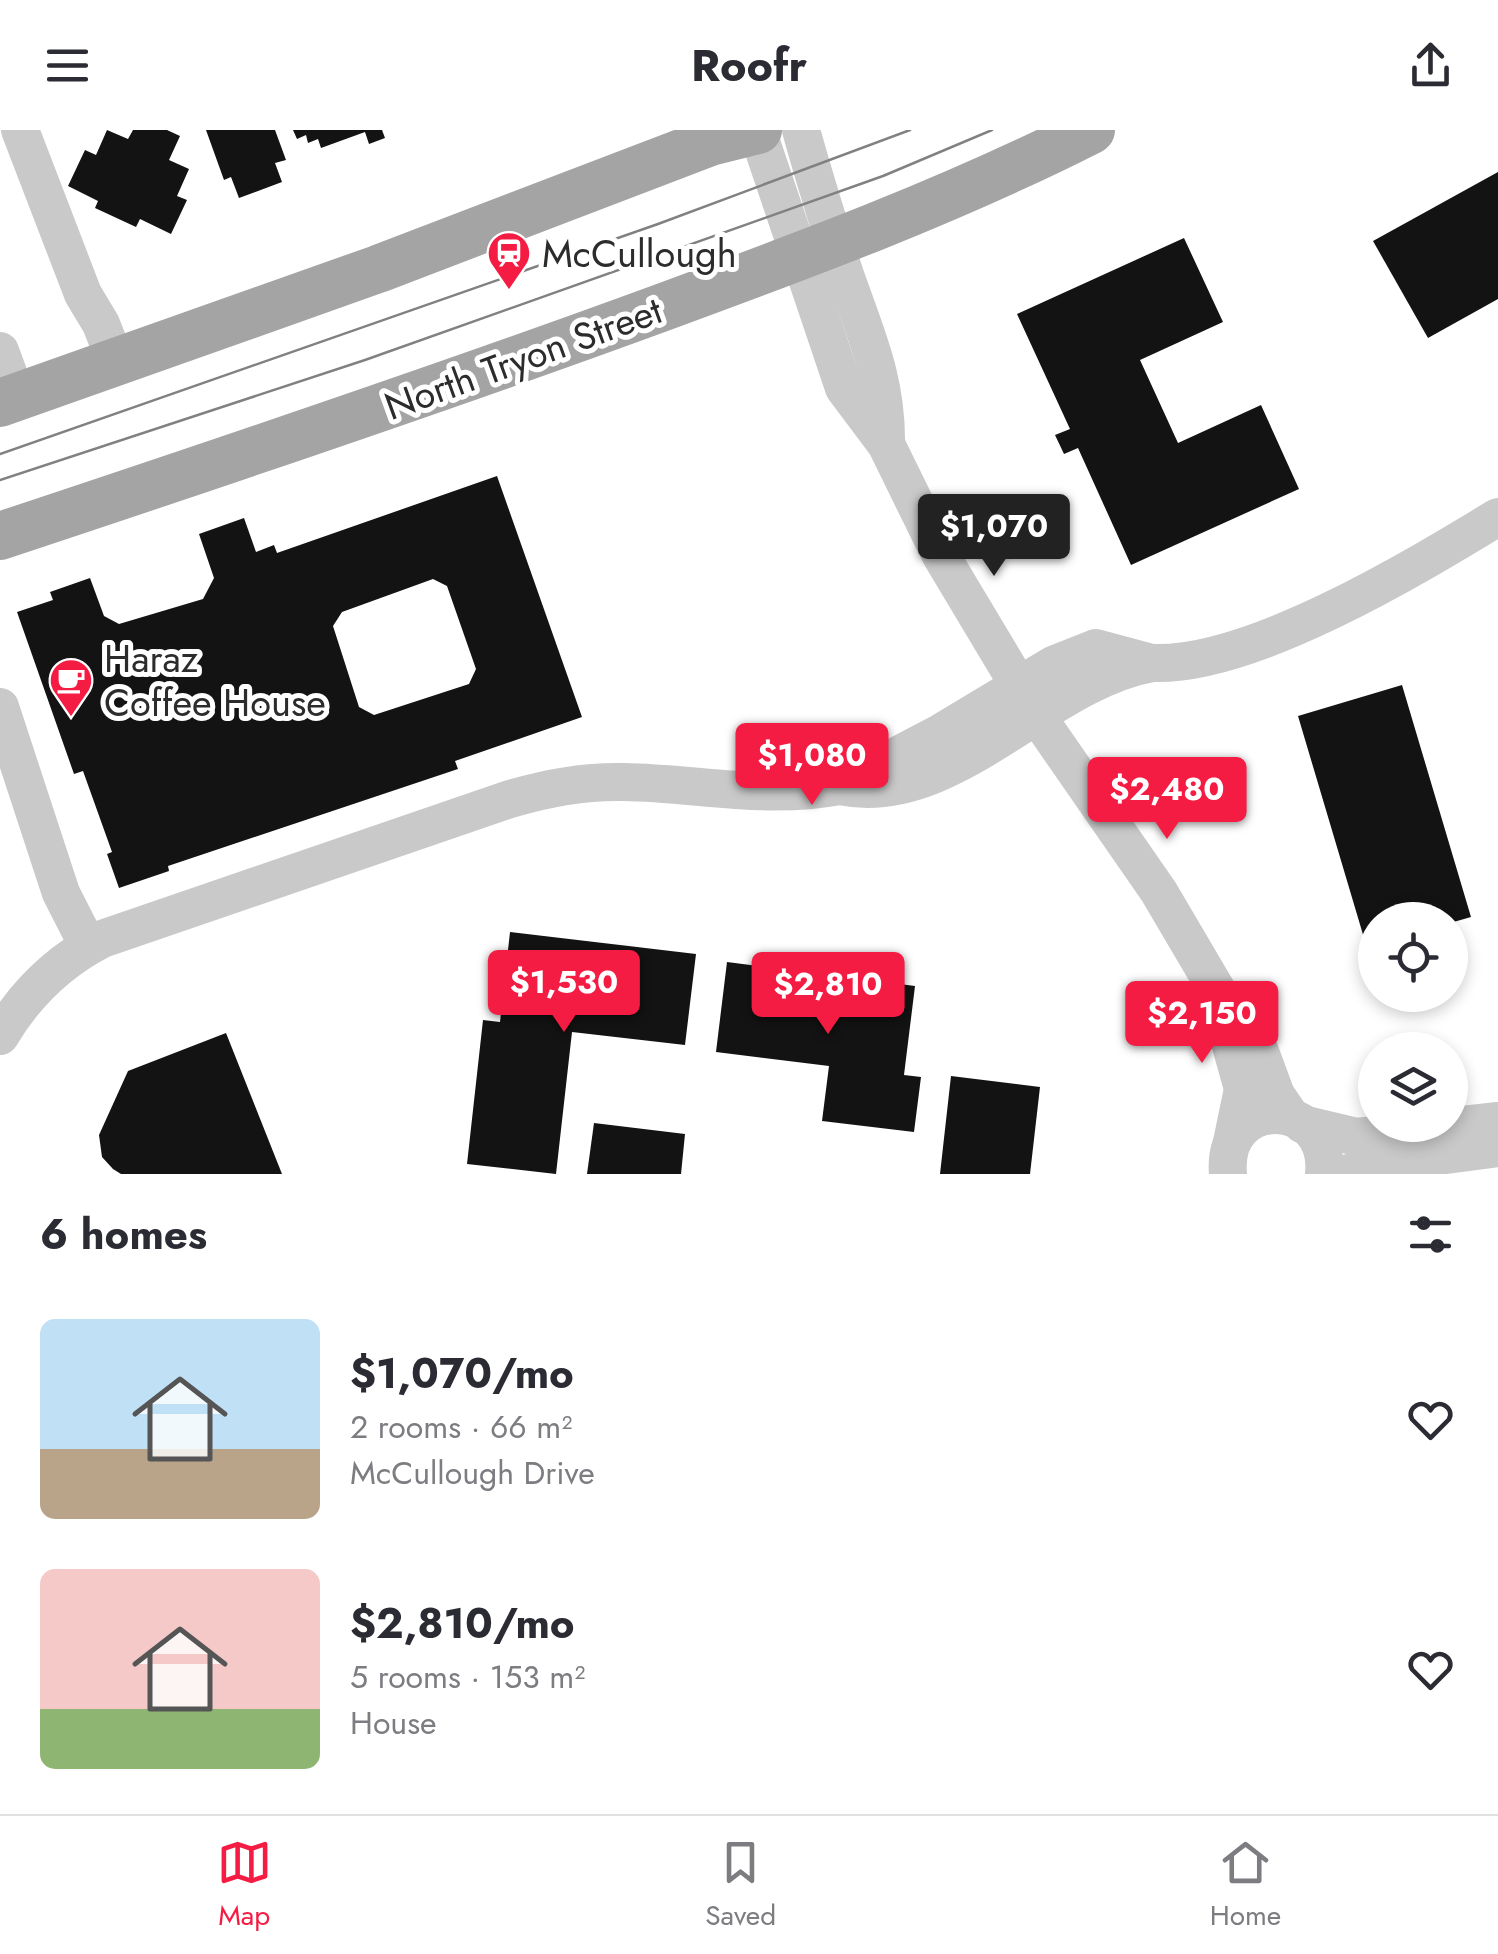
<!DOCTYPE html>
<html lang="en">
<head>
<meta charset="utf-8">
<style>
  body { margin:0; font-family:Jost,sans-serif; background:#f7f7f7; color:#2b2b33; height:100vh; display:flex; flex-direction:column; font-size:38px; white-space:nowrap }
  * { box-sizing:border-box; margin:0 }
  p { font-size:32px; color:#7c7c81 }
  .icon { flex:none; width:55px; height:55px; fill:none; stroke:currentColor; stroke-width:2; stroke-linecap:round; stroke-linejoin:round }
  .map { position:relative; height:1044px; overflow:hidden }
  .drawer { display:flex; flex-direction:column; background:#fff; flex:1 }
  .drawer>* { flex:none }
  .buttons { position:absolute; left:1358px; top:772px; display:grid; gap:20px }
  .buttons a { display:grid; place-items:center; width:110px; height:110px; border-radius:50%; background:#fff; box-shadow:0 5px 15px #0003; font-size:50px }
  .price { position:absolute; translate:-50% -85px; padding:0 22px; border-radius:10px; background:#f51c44; color:#fff; font-size:32px; line-height:65px; filter:drop-shadow(0 2px 5px #0008) }
  .price::after { content:''; position:absolute; left:50%; top:60px; width:30px; height:22px; margin-left:-15px; background:inherit; clip-path:polygon(0 0,100% 0,50% 100%) }
  .price.selected { background:#222; color:#fff }
  ul { padding:0; list-style:none }
  li { display:flex; align-items:center; gap:30px; height:250px; padding:0 40px }
  li span { display:grid; place-items:center; flex:none; width:280px; height:200px; border-radius:15px; color:#555 }
  li>.icon { margin-inline-start:auto }
  span .icon { width:120px; height:120px; fill:#fffc; stroke-width:1 }
  li b { font-size:42px }
  h2 { display:flex; justify-content:space-between; align-items:center; height:120px; padding:0 40px; font-size:42px }
  header { display:flex; justify-content:space-between; align-items:center; height:130px; padding:0 40px; background:#fff; font-size:45px; font-weight:700 }
  .tabs { display:flex; justify-content:space-around; align-items:center; height:140px; border-top:2px solid #e1e1e2; background:#fff; font-size:28px; color:#7c7c81 }
  .tabs a { display:grid; justify-items:center; gap:5px }
  .tabs .selected { color:#f51c44 }
  .map>svg:first-child { display:block }
  .building { fill:#131313; fill-rule:evenodd }
  .lines { fill:none; stroke-linecap:round; stroke-linejoin:round }
  .minor { stroke:#c9c9c9; stroke-width:38 }
  .major { stroke:#a4a4a4; stroke-width:48 }
  .tram { stroke:#818181; stroke-width:2.5 }
  .labels { text-anchor:middle; dominant-baseline:central; stroke-width:10; stroke-linejoin:round; paint-order:stroke }
  .poi-label { font-size:38px; fill:#2c2c2c; stroke:#fff; text-anchor:start }
  .street-label { font-size:38px; fill:#2c2c2c; stroke:#fff }
</style>
</head>
<body>
<header><svg class="icon" aria-label="menu" viewBox="0 0 24 24"><path d="M4 6h16M4 12h16M4 18h16"/></svg>Roofr<svg class="icon" aria-label="share" viewBox="0 0 24 24"><path d="M12 15V3M7 8l5-5 5 5M5 13v7h14v-7"/></svg></header>
<div class="map">
<svg width="1498" height="1044" viewBox="0 0 1498 1044">
  <rect width="100%" height="100%" fill="#fff"/>
  <!-- building -->
  <g class="building">
    <path d="M107 0 128 9 133 0H167L180 6 169 30 189 39 177 66 187 70 171 104 140 89 136 97 95 78 98 71 68 56 85 20 96 25Z"/>
    <path d="M206 0H275L286 30 275 33 282 52 239 68 231 47 224 50Z"/>
    <path d="M293 0H382L385 8 369 14 365 2 321 18 318 9 308 13 306 5 297 9Z"/>
    <path d="M1498 42V169L1428 208 1373 111Z"/>
    <path d="M1184 108 1223 192 1140 230 1178 313 1261 275 1299 359 1131 435 1078 318 1064 324 1055 305 1070 299 1017 184Z"/>
    <path d="M497 346 582 587 455 631 458 639 168 736 169 741 119 758 107 724 112 722 83 641 74 644 17 482 53 470 50 462 90 448 104 486 119 494 203 469 214 448 199 404 244 388 256 422 274 415 277 423ZM433 449 447 456 476 539 469 554 374 585 359 577 333 496 342 482Z"/>
    <path d="M1402 555 1471 787 1450 793V790H1375V815L1367 818 1298 586Z"/>
    <path d="M510 802 696 824 685 915 572 902 556 1044 467 1034 483 890 500 892Z"/>
    <path d="M727 832 915 856 904 945 921 947 914 1002 822 991 829 936 716 922Z"/>
    <path d="M226 903 282 1044H121L113 1039 102 1027 99 1005 128 941Z"/>
    <path d="M951 946 1040 957 1030 1044H940Z"/>
    <path d="M594 993 685 1004 681 1044H587Z"/>
  </g>
  <g class="lines">
    <!-- minor -->
    <g class="minor">
      <path d="M20 0 83 164 101 194 116 232"/>
      <path d="M757 0 844 258 886 314 940 424 1037 586 1159 762 1229 881 1255 908 1276 965 1291 987"/>
      <path d="M801 0C814 47 829 95 844 142 865 203 887 248 886 314"/>
      <path d="M0 221 17 267"/>
      <path d="M1096 518 1152 533C1044 552 952 680 839 656L940 603 1053 535Z"/>
      <path d="M1152 533C1251 537 1414 438 1498 387"/>
      <path d="M0 577 61 763 88 816"/>
      <path d="M1226 898 1243 959 1232 1012"/>
      <path d="M0 906C25 864 59 831 102 809L510 669C547 658 585 651 624 652 696 653 766 670 839 656"/>
      <path d="M1302 994 1357 1007 1498 991"/>
      <path d="M1228 1044C1221 963 1332 968 1324 1044"/>
      <path d="M1346 1044 1378 1034 1498 1018"/>
    </g>
    <!-- major -->
    <g class="major">
      <path d="M0 273 378 139 710 12 758 0"/>
      <path d="M0 406C220 333 440 259 658 179 805 125 951 71 1091 0"/>
    </g>
    <!-- tram -->
    <g class="tram">
      <path d="M0 324 658 94 910 0"/>
      <path d="M0 350 365 230 883 46 992 0"/>
    </g>
  </g>
  <!-- icons -->
  <defs>
    <g id="station-pin" transform="scale(2.25)"><path d="M0 17L-7.5 6A9.5 9.5 0 1 1 7.5 6Z" fill="#f51c44" stroke="#fff"/><path d="M-3-6H3Q5-6 5-4V2Q5 4 3 4L4.5 6H3L1.5 4h-3L-3 6H-4.5L-3 4Q-5 4-5 2V-4Q-5-6-3-6ZM-3.5-4v3h7v-3ZM-3.5 1v1.5H-2V1ZM2 1v1.5H3.5V1Z" fill="#fff"/></g>
    <g id="cafe-pin" transform="scale(2.25)"><path d="M0 17L-7.5 6A9.5 9.5 0 1 1 7.5 6Z" fill="#f51c44" stroke="#fff"/><path d="M-5.5-4.5H6V0H3Q3 3.5 0 3.5H-2.5Q-5.5 3.5-5.5 0ZM3-3.2v2h1.7v-2ZM-6 4.5H4V6H-6Z" fill="#fff"/></g>
  </defs>
  <g fill-rule="evenodd">
    <use href="#station-pin" x="509" y="123"/>
    <use href="#cafe-pin" x="71" y="550"/>
  </g>
  <g class="labels">
    <!-- poi labels -->
    <g class="poi-label">
      <text x="542" y="123">McCullough</text>
      <text x="104" y="528">Haraz<tspan x="104" dy="44">Coffee House</tspan></text>
    </g>
    <!-- street labels -->
    <g class="street-label">
      <text transform="translate(523 228) rotate(-20)">North Tryon Street</text>
    </g>
  </g>
</svg>
<div class="buttons">
<a><svg class="icon" aria-label="locate" viewBox="0 0 24 24"><circle cx="12" cy="12" r="6"/><path d="M12 2v4M12 18v4M2 12h4M18 12h4"/></svg></a>
<a><svg class="icon" aria-label="layers" viewBox="0 0 24 24"><path d="M12 4l9 5-9 5-9-5zM3 14l9 5 9-5"/></svg></a>
</div>
<b class="price selected" style="left:994px;top:449px">$1,070</b>
<b class="price" style="left:812px;top:678px">$1,080</b>
<b class="price" style="left:1167px;top:712px">$2,480</b>
<b class="price" style="left:564px;top:905px">$1,530</b>
<b class="price" style="left:828px;top:907px">$2,810</b>
<b class="price" style="left:1202px;top:936px">$2,150</b>
</div>
<section class="drawer">
<h2>6 homes<svg class="icon" aria-label="filters" viewBox="0 0 24 24"><path d="M4 7h16M4 17h16"/><circle cx="9" cy="7" r="2"/><circle cx="15" cy="17" r="2"/></svg></h2>
<ul>
<li><span style="background:linear-gradient(#bfe0f5 65%,#b9a48a 0)"><svg class="icon" aria-label="home" viewBox="0 0 24 24"><path d="M3 11l9-7 9 7M6 9v11h12V9"/></svg></span><div><b>$1,070/mo</b><p>2 rooms · 66 m²</p><p>McCullough Drive</p></div><svg class="icon" aria-label="heart" viewBox="0 0 24 24"><path d="M12 20l-8-8c-3-5 5-10 8-4 3-6 11-1 8 4z"/></svg></li>
<li><span style="background:linear-gradient(#f6c9c9 70%,#8fb573 0)"><svg class="icon" aria-label="home" viewBox="0 0 24 24"><path d="M3 11l9-7 9 7M6 9v11h12V9"/></svg></span><div><b>$2,810/mo</b><p>5 rooms · 153 m²</p><p>House</p></div><svg class="icon" aria-label="heart" viewBox="0 0 24 24"><path d="M12 20l-8-8c-3-5 5-10 8-4 3-6 11-1 8 4z"/></svg></li>
</ul>
</section>
<nav class="tabs">
<a class="selected"><svg class="icon" aria-label="map" viewBox="0 0 24 24"><path d="M3 6l6-2 6 2 6-2v14l-6 2-6-2-6 2zM9 4v14M15 6v14"/></svg>Map</a>
<a><svg class="icon" aria-label="saved" viewBox="0 0 24 24"><path d="M7 4h10v16l-5-4-5 4z"/></svg>Saved</a>
<a><svg class="icon" aria-label="home" viewBox="0 0 24 24"><path d="M3 11l9-7 9 7M6 9v11h12V9"/></svg>Home</a>
</nav>
</body>
</html>
